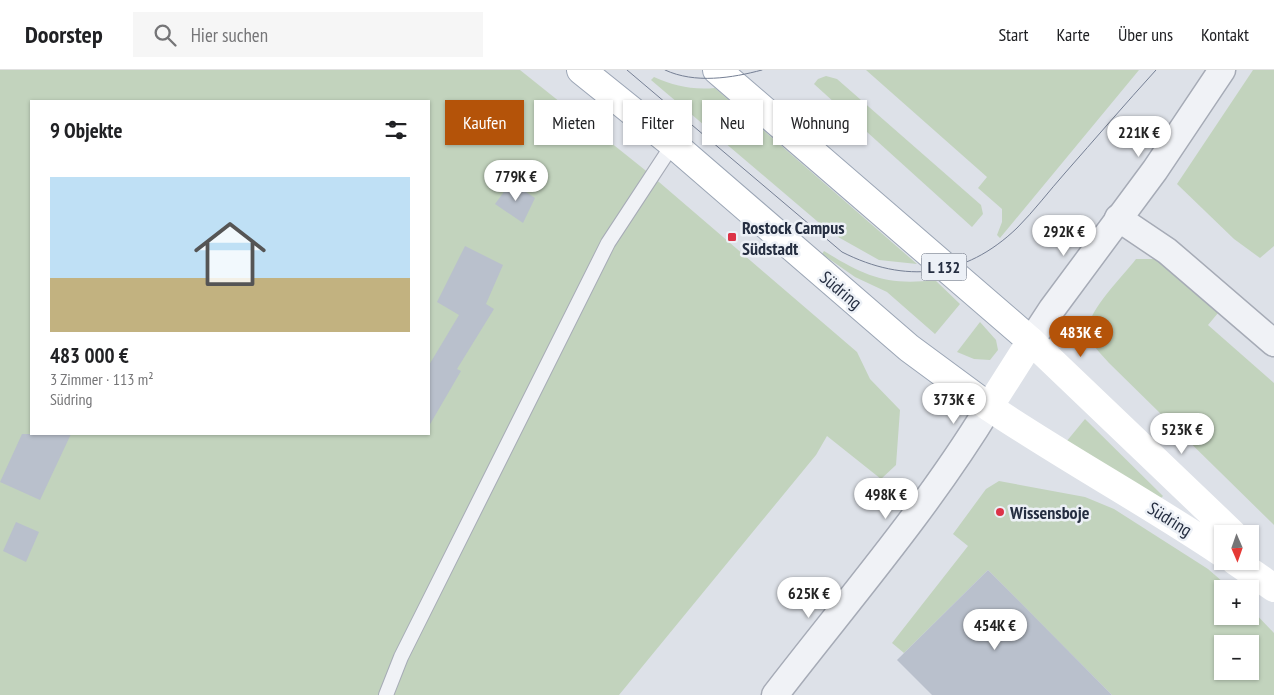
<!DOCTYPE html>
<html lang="de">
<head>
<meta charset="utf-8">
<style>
  body { margin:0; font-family:"PT Sans Narrow",sans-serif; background:#f6f6f6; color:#202124; height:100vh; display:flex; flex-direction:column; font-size:19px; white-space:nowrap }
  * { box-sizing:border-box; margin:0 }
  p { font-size:16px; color:#757577 }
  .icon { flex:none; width:28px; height:28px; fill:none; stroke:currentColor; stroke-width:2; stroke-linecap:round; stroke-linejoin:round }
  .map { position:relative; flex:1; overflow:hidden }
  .panel { position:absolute; left:30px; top:30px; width:400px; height:335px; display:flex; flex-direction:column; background:#fff; border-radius:0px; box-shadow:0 1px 4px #0004 }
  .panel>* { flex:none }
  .top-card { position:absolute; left:445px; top:30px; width:475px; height:45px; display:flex; gap:10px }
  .needle { width:32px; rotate:178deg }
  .buttons { position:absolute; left:1214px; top:455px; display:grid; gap:10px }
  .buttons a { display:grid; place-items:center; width:45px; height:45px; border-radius:0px; background:#fff; box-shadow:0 1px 4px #0004; font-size:25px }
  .price { position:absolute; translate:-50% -42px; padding:0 11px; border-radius:18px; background:#fff; color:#222; font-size:16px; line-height:32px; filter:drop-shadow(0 1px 2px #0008) }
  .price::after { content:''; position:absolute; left:50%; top:30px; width:15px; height:11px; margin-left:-8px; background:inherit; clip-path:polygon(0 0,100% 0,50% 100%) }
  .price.active { background:#b45309; color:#fff }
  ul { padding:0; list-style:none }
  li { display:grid; align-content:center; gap:10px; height:265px; padding:0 20px }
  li+li { border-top:1px solid #e0e0e0 }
  li span { display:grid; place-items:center; height:155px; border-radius:0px; color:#555 }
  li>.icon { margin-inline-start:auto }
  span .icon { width:90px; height:90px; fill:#fffc; stroke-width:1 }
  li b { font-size:21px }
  h2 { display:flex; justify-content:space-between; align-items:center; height:60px; padding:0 20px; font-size:21px }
  .pill { padding:0 18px; border-radius:0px; background:#fff; box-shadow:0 1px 4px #0004; font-size:18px; line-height:45px }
  .pill.active { background:#b45309; color:#fff }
  header { display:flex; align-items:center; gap:30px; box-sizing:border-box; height:70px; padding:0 25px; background:#fff; border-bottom:1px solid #e0e0e0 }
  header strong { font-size:24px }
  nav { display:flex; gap:28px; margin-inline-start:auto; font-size:18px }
  .search { width:350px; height:45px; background:#f6f6f6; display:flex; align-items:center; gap:12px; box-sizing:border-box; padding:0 18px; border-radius:0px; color:#757577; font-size:19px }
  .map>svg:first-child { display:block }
  .green { fill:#c2d3bd; fill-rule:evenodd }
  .building { fill:#b9c0cc }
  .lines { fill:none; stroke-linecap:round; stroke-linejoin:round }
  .service-casing { stroke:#a6abb6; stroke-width:16 }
  .minor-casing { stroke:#a6abb6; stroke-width:29 }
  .primary-casing { stroke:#9ba5b5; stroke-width:30 }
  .service { stroke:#f0f2f6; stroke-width:14 }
  .minor { stroke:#f0f2f6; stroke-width:26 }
  .secondary { stroke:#fff; stroke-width:28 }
  .primary { stroke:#fff; stroke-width:28 }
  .tram { stroke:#757f94; stroke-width:1 }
  .poi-dot { fill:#dc3347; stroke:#ecf0f6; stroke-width:2 }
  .labels { text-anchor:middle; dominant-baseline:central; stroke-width:5; stroke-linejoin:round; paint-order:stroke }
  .shield { fill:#ecf0f6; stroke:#616877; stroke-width:1 }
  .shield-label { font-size:16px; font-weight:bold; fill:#252e41 }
  .poi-label { font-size:18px; font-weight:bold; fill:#252e41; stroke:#ecf0f6; text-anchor:start }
  .street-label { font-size:18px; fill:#252e41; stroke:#ecf0f6 }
</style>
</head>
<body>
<header>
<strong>Doorstep</strong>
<div class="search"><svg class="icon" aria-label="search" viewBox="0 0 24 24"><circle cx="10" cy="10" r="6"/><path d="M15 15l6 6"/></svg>Hier suchen</div>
<nav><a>Start</a><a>Karte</a><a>Über uns</a><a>Kontakt</a></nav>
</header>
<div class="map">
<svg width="1274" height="625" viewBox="0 0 1274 625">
  <rect width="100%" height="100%" fill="#dde1e8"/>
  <!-- green -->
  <g class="green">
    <path d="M0 0H520L645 100 857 282 870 309 900 340 896 395 881 409 827 366 816 385 619 625H0ZM31 31H429V364H31Z"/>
    <path d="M866 0H1139L1000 168 997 165 1002 152V139L978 118 987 107Z"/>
    <path d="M1253 0H1274V176L1260 188 1234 169 1177 114Z"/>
    <path d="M826 6 837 9 981 135 983 144 972 157 814 14 818 9Z"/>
    <path d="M654 7C675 16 691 20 715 18L917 194 879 190 831 163 651 10Z"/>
    <path d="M824 181C864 206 887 216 935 210L960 234 935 264 887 222 855 207 822 184Z"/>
    <path d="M1136 189H1159L1223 237 1208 255 1274 313V455L1109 293C1102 285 1089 273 1088 261 1087 241 1124 205 1136 189Z"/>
    <path d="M980 252 996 270 998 280 990 290 974 289 957 282Z"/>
    <path d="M1085 349 1163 426 1159 430 1066 372Z"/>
    <path d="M999 411 1085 427 1114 439 1208 499 1231 519H1222V546H1250V538L1274 563V625H1112L988 500 904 583 892 573 968 476 953 464 986 419ZM1222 574H1250V601H1222Z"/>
  </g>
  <!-- building -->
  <g class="building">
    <path d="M511 112 535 128 523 153 495 134Z"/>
    <path d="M465 176 503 195 486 234 494 239 457 299 461 301 429 356V295L459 245 437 232Z"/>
    <path d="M22 364H71L40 430 0 412Z"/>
    <path d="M16 452 39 462 26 492 3 481Z"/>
    <path d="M988 500 1020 532 1112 625H932L897 590Z"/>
  </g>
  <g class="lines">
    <!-- service casing -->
    <g class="service-casing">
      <path id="service" d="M386 625 401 587 608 173 673 74"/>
    </g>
    <!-- minor casing -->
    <g class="minor-casing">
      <g id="minor">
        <path d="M1118 148 1167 181 1274 273"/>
        <path d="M1031 271 1052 239 1155 100 1222 0"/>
        <path d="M775 625C848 530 927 439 989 337"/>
      </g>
    </g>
    <!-- primary casing -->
    <g class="primary-casing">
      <g id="primary">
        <path d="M581 0 673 74 909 278 989 337"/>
        <path d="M717 0 1031 271"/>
      </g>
    </g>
    <!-- service -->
    <use href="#service" class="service"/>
    <!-- minor -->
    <use href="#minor" class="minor"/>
    <!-- secondary -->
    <g class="secondary">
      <path d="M1222 483C1146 432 1065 388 989 337L1031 271 1233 464"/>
      <path d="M1235 491 1274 518"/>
    </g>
    <!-- primary -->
    <use href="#primary" class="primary"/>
    <!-- tram -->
    <g class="tram">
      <path d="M627 0 842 182C905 214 965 208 1017 158 1034 141 1049 121 1065 103 1095 69 1125 34 1156 0"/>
      <path d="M665 0C695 14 732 8 762 0"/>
    </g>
  </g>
  <!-- markers -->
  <g class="poi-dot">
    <rect x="727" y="162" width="10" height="10" rx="2.5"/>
    <circle cx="1000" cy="442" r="5"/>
  </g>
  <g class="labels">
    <!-- shield labels -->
    <rect class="shield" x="921.5" y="183.5" width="45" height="27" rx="4"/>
    <g class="shield-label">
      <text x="944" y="197">L 132</text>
    </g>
    <!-- poi labels -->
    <g class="poi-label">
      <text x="742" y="157">Rostock Campus<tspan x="742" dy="21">Südstadt</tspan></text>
      <text x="1010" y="442">Wissensboje</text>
    </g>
    <!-- street labels -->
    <g class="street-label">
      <text transform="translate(841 220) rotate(40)">Südring</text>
      <text transform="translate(1170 449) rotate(32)">Südring</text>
    </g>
  </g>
</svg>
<div class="buttons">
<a><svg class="needle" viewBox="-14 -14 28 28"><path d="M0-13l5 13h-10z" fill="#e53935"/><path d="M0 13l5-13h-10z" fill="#757577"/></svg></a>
<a>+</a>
<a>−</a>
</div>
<b class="price" style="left:1139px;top:88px">221K €</b>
<b class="price" style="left:516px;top:132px">779K €</b>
<b class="price" style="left:1064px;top:187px">292K €</b>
<b class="price active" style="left:1081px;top:288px">483K €</b>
<b class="price" style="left:954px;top:355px">373K €</b>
<b class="price" style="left:1182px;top:385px">523K €</b>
<b class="price" style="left:886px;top:450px">498K €</b>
<b class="price" style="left:809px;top:549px">625K €</b>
<b class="price" style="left:995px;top:581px">454K €</b>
<div class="top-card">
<a class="pill active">Kaufen</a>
<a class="pill">Mieten</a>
<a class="pill">Filter</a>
<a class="pill">Neu</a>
<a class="pill">Wohnung</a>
</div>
<section class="panel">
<h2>9 Objekte<svg class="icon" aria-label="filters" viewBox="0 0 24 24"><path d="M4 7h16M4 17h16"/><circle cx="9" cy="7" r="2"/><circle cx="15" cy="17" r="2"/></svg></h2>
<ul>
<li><span style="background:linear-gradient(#bfe0f5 65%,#c2b280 0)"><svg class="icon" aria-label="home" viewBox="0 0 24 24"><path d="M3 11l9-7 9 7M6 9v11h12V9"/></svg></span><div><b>483 000 €</b><p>3 Zimmer · 113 m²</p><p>Südring</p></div></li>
</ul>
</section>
</div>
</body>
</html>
